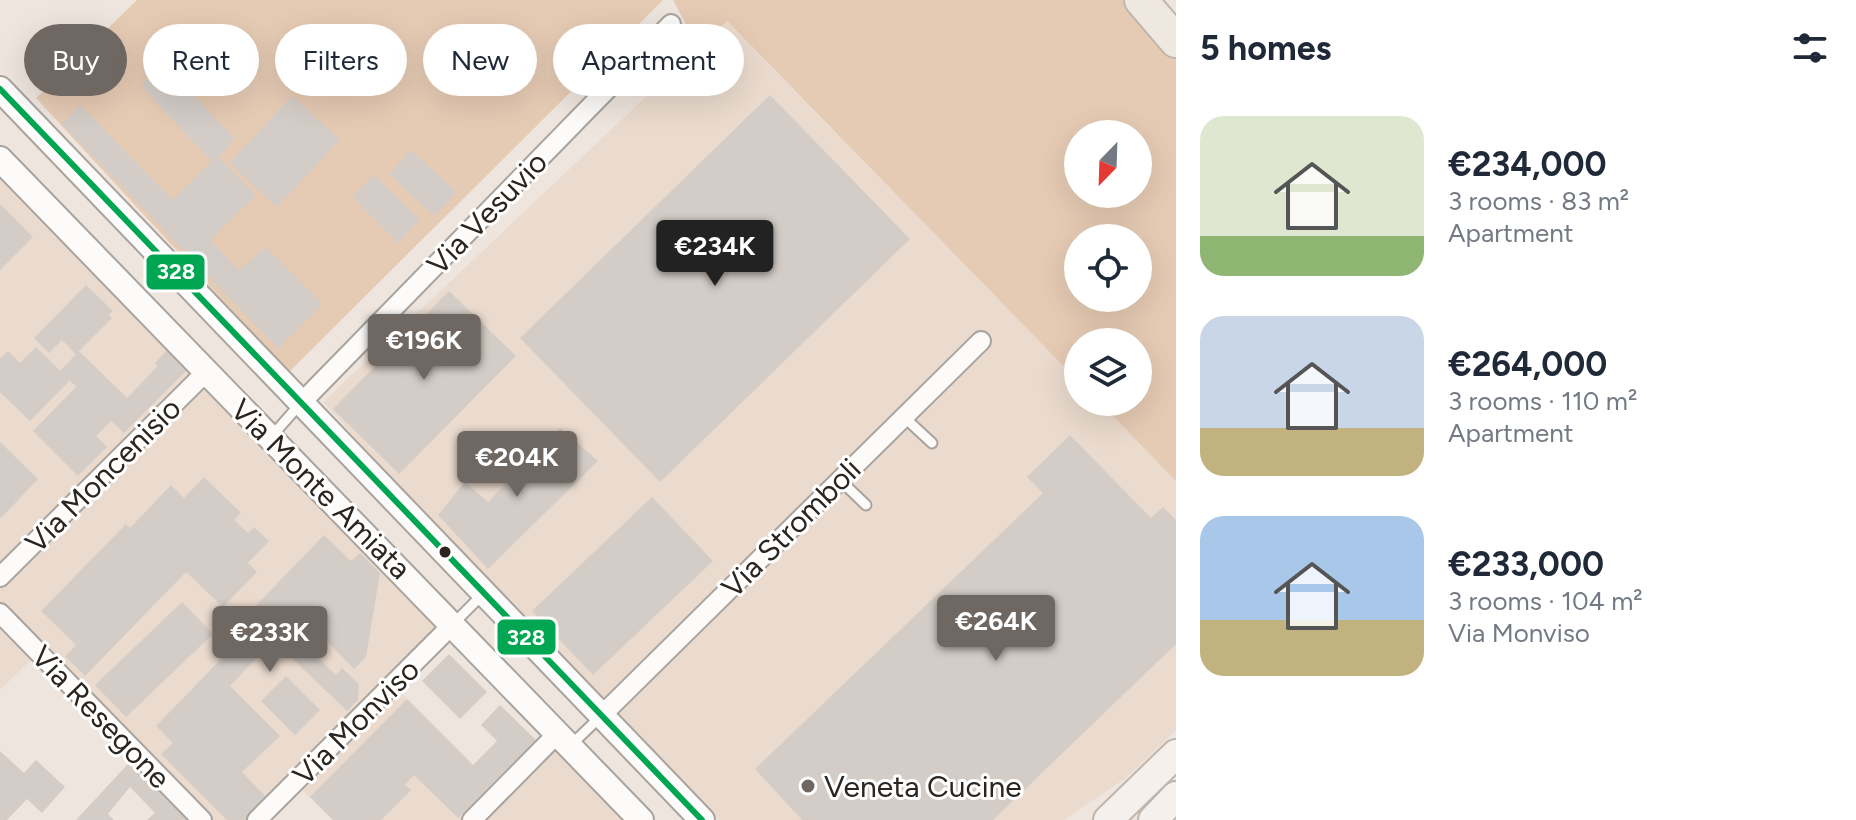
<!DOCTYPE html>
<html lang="en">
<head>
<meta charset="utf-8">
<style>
  body { margin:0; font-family:Figtree,sans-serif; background:#f6f6f7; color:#1f2937; height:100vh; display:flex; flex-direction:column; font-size:30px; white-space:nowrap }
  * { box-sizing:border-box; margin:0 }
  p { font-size:26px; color:#747a83 }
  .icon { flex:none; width:44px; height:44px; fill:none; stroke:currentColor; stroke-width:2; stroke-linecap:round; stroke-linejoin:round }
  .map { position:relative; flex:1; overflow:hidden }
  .drawer { display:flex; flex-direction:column; background:#fff; width:680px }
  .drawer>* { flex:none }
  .banner { position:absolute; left:24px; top:24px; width:760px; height:72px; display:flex; gap:16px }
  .needle { width:52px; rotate:203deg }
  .tools { position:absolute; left:1064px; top:120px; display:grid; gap:16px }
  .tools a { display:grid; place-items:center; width:88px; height:88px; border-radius:50%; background:#fff; box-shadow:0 8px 32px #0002; font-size:40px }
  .price { position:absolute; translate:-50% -68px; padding:0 18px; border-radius:8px; background:#6f6862; color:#fff; font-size:26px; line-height:52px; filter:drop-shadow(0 2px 4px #0008) }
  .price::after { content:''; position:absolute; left:50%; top:48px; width:24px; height:18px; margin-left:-12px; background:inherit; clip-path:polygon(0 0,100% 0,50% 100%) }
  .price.active { background:#222; color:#fff }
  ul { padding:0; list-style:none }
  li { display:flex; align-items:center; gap:24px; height:200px; padding:0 24px }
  li span { display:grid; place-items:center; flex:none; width:224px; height:160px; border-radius:24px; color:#555 }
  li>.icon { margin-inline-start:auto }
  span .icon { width:96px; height:96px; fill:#fffc; stroke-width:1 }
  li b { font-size:34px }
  h2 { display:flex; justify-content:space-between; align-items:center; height:96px; padding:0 24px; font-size:34px }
  .chip { padding:0 28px; border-radius:36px; background:#fff; box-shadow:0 8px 32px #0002; font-size:28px; line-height:72px }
  .chip.active { background:#6f6862; color:#fff }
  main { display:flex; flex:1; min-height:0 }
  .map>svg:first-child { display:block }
  .built { fill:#ebdbce }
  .green { fill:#e6cbb4; fill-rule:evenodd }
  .building { fill:#d4cdc7 }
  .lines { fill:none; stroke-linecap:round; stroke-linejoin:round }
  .service-casing { stroke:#a9a39e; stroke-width:13 }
  .minor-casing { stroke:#a9a39e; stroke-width:22 }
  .secondary-casing { stroke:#a9a39e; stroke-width:28 }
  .primary-casing { stroke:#c0b5ac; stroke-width:32 }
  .motorway-casing { stroke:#c0b5ac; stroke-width:36 }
  .service { stroke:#fcfbfa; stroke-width:9 }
  .minor { stroke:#fcfbfa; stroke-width:18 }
  .secondary { stroke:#fcfbfa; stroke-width:24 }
  .primary { stroke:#f5f0ec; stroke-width:28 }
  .motorway { stroke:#efe8e1; stroke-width:32 }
  .bus-1-casing { stroke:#fff; stroke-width:12 }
  .bus-1 { stroke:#00a651; stroke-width:6 }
  .bus-dot { fill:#2b2520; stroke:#fff; stroke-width:3 }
  .poi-dot { fill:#6f6862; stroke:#fff; stroke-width:3 }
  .labels { text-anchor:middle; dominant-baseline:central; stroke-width:6; stroke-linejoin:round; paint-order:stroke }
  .street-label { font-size:30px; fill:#2b2520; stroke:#fff }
  .poi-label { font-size:30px; fill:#2b2520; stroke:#fff; text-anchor:start }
  .line-badge { stroke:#fff; stroke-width:3 }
  .badge-label { font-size:22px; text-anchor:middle; font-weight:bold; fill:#fff }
</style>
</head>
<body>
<main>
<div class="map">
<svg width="1176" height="820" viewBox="0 0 1176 820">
  <rect width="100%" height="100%" fill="#eee5de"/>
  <!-- built -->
  <g class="built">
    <path d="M726 21 1078 381V402H1099L1176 481V730L1126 778 1064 820H719L612 705 490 588 323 402Z"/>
    <path d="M0 159 453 624 394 686 473 765 455 784 481 810 559 732 641 820H333L295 783 257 820H202L38 653 0 690Z"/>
  </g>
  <!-- green -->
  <g class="green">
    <path d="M137 0H663L289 372 36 98Z"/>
    <path d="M673 0H1127L1176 58V481L1099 402H1138V342H1078V381L727 21 698 47ZM1078 134H1138V194H1078ZM1078 238H1138V298H1078Z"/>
  </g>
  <!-- building -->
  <g class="building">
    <path d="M162 64 235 138 219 157 256 195 210 240 239 270 266 247 323 304 278 349 62 124 80 105 173 200 211 161 141 86Z"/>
    <path d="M770 95 910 239 660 482 520 338Z"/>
    <path d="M292 96 340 140 277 207 229 163Z"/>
    <path d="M411 150 457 192 434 216 389 174Z"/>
    <path d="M374 175 420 220 398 243 352 197Z"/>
    <path d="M0 204 33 237 0 270Z"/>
    <path d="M86 285 113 311 108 315 112 318 79 351 127 398 158 366 155 363 169 348 189 368 124 433 111 421 96 436 107 447 78 476 33 431 76 387 70 380 30 421 0 392V359L8 351 20 363 36 347 60 371 76 354 62 340 49 353 34 338Z"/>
    <path d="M449 291 516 356 399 474 333 409Z"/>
    <path d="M560 428 598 461 488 569 438 515 465 482 488 502Z"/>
    <path d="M1070 435 1151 518 1163 507 1176 520V644L993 820H802L755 769 1043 493 1027 477Z"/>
    <path d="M0 442 38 479 0 519Z"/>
    <path d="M204 477 241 513 234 520 248 533 254 527 269 541 248 563 257 572 223 607 186 572 85 676 65 656 76 645 41 611 126 524 130 528 171 485 184 498Z"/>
    <path d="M652 497 713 561 593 675 532 611Z"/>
    <path d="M324 535 351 561 360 553 380 573 366 657 354 669 299 613 286 627 336 675 342 668 359 684 358 700 347 711 273 640 230 686 280 736 242 772 268 799 247 820H227L161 754 173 743 156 726 222 658 213 650Z"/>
    <path d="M182 602 213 634 126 717 95 685Z"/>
    <path d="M449 654 487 692 460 719 422 681Z"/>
    <path d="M286 676 320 710 295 735 261 701Z"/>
    <path d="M407 699 473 765 497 741 481 725 500 705 536 740 458 818 414 775 405 785 411 790 381 820H333L310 797Z"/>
    <path d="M0 751 24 773 36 760 65 787 42 813 27 799 7 820H0Z"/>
    <path d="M128 764 170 800 189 820H147L155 813 130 787 108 814 114 820H76Z"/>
  </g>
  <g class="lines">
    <!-- service casing -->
    <g class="service-casing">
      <g id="service">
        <path d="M904 417 932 443"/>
        <path d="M271 437 300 404"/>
        <path d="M840 480 866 505"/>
        <path d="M453 624 482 595"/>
        <path d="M571 745 600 717"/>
      </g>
    </g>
    <!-- minor casing -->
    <g class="minor-casing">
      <g id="minor">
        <path d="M303 401 671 24"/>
        <path d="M0 577 206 372"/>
        <path d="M0 613 202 820"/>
        <path d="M602 715 981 341"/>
        <path d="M257 820 453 624"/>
        <path d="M472 820 559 732"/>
      </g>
    </g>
    <!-- secondary casing -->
    <g class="secondary-casing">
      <g id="secondary">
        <path d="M0 89 702 820"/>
        <path d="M0 159 641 820"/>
      </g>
    </g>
    <!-- primary casing -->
    <g class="primary-casing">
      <g id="primary">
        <path d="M1108 820 1176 754"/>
        <path d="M1153 820 1176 796"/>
      </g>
    </g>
    <!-- motorway casing -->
    <g class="motorway-casing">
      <path id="motorway" d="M1141 0 1176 41"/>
    </g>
    <!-- service -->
    <use href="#service" class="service"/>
    <!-- minor -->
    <use href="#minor" class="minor"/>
    <!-- secondary -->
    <use href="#secondary" class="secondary"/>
    <!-- primary -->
    <use href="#primary" class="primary"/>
    <!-- motorway -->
    <use href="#motorway" class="motorway"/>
    <!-- bus-1 casing -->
    <g class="bus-1-casing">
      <path id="bus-1" d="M0 89 702 820"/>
    </g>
    <!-- bus-1 -->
    <use href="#bus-1" class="bus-1"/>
  </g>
  <!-- markers -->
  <circle class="bus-dot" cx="445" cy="552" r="7"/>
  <circle class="poi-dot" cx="808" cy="786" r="8"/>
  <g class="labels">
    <!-- street labels -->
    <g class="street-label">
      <text transform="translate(487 213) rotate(-46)">Via Vesuvio</text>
      <text transform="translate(103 475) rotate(-45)">Via Moncenisio</text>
      <text transform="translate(321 489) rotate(45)">Via Monte Amiata</text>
      <text transform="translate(791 528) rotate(-45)">Via Stromboli</text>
      <text transform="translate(101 717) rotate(46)">Via Resegone</text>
      <text transform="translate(356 722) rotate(-45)">Via Monviso</text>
    </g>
    <!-- poi labels -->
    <g class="poi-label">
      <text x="824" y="786">Veneta Cucine</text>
    </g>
  </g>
  <g class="line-badge">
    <rect x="145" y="253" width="61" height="38" rx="8" fill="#00a651"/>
    <rect x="496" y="618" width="61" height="38" rx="8" fill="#00a651"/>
  </g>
  <g class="badge-label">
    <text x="176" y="279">328</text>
    <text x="526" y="645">328</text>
  </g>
</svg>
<div class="tools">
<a><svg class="needle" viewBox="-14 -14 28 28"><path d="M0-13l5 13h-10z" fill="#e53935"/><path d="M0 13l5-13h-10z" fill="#747a83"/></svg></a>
<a><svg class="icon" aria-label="locate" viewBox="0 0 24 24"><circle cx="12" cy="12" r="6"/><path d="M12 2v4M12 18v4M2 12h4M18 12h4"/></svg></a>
<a><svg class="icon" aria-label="layers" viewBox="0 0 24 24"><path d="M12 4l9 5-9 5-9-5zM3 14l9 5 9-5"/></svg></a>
</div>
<b class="price active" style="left:715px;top:288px">€234K</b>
<b class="price" style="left:424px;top:382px">€196K</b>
<b class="price" style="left:517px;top:499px">€204K</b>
<b class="price" style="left:996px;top:663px">€264K</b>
<b class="price" style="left:270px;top:674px">€233K</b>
<div class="banner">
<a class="chip active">Buy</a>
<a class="chip">Rent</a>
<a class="chip">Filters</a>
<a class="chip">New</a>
<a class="chip">Apartment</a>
</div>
</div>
<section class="drawer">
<h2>5 homes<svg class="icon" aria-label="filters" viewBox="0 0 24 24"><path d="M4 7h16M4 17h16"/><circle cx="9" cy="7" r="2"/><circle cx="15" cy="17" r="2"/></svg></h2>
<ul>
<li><span style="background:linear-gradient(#dfe7d0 75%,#8fb573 0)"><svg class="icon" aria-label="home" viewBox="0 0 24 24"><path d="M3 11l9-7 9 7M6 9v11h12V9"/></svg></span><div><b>€234,000</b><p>3 rooms · 83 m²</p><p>Apartment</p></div></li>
<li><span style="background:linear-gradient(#c9d6e8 70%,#c2b280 0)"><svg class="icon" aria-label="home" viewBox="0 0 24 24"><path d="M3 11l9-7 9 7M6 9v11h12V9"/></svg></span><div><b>€264,000</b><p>3 rooms · 110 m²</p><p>Apartment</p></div></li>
<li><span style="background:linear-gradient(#a9c7e8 65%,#c2b280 0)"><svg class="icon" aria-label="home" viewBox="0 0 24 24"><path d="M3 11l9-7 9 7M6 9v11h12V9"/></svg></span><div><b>€233,000</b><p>3 rooms · 104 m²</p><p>Via Monviso</p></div></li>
</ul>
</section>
</main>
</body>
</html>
